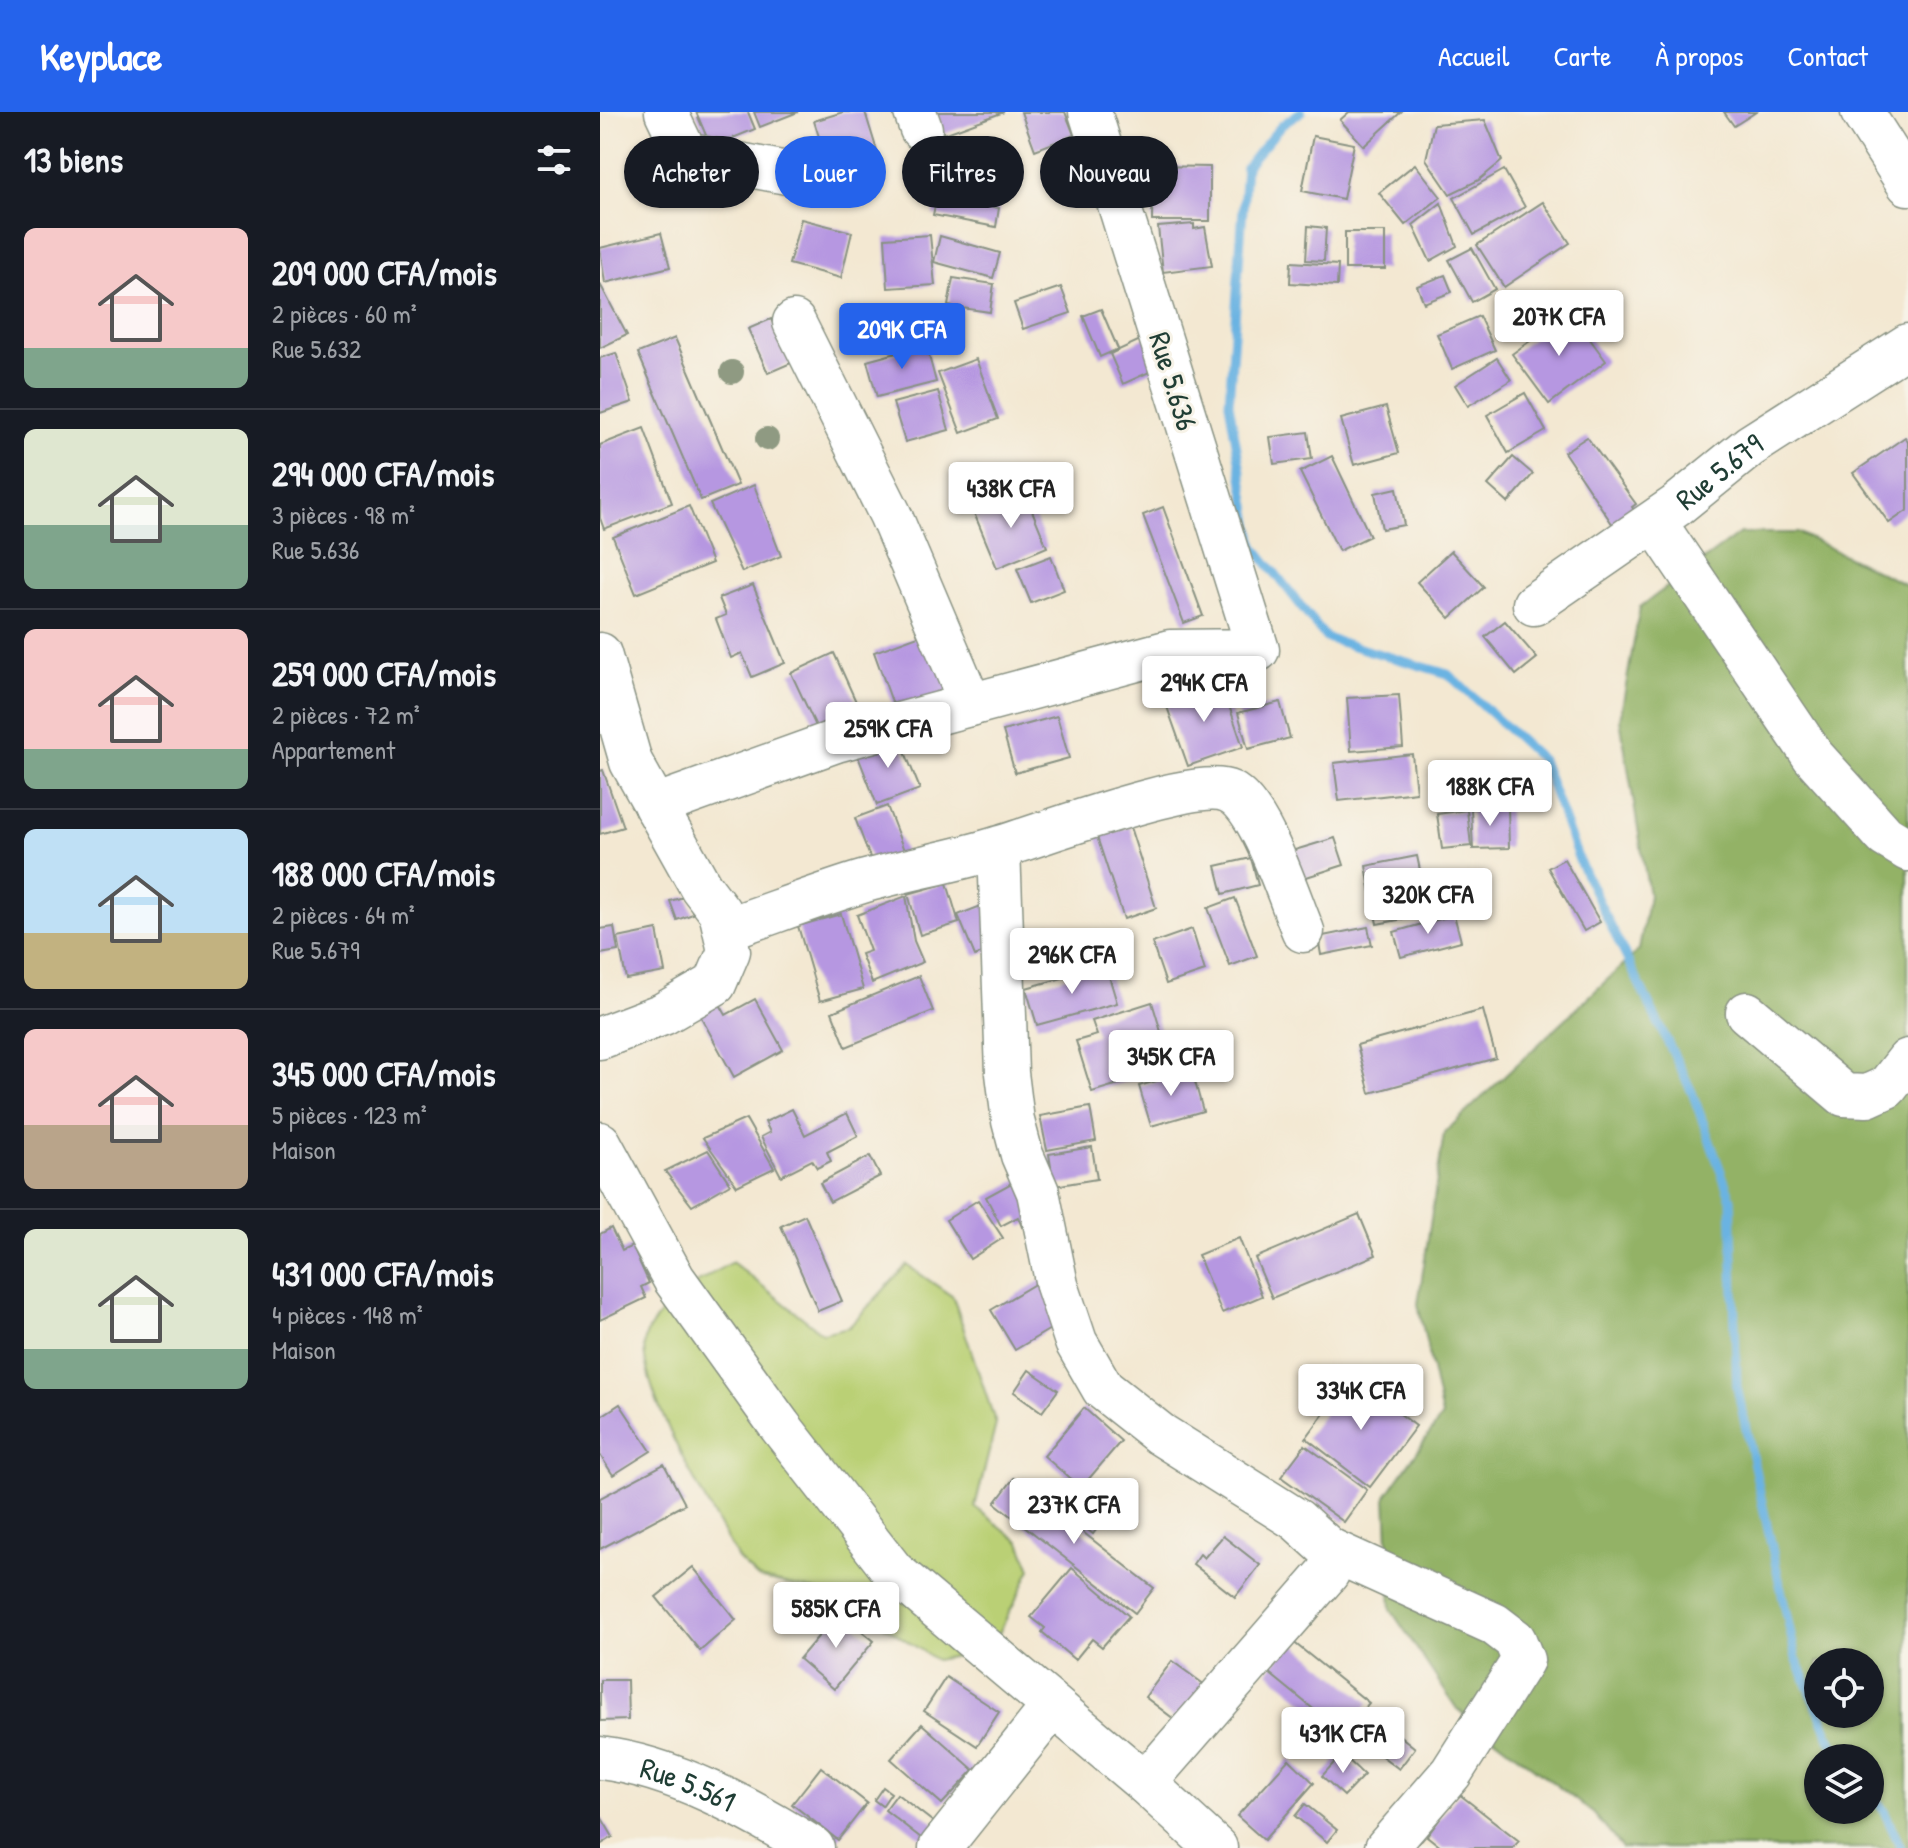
<!DOCTYPE html>
<html lang="fr">
<head>
<meta charset="utf-8">
<style>
  body { margin:0; font-family:"Patrick Hand",sans-serif; background:#242831; color:#f1f3f6; height:100vh; display:flex; flex-direction:column; font-size:30px; white-space:nowrap }
  * { box-sizing:border-box; margin:0 }
  p { font-size:26px; color:#9ea1a6 }
  .icon { flex:none; width:44px; height:44px; fill:none; stroke:currentColor; stroke-width:2; stroke-linecap:round; stroke-linejoin:round }
  .map { position:relative; flex:1; overflow:hidden }
  .drawer { display:flex; flex-direction:column; background:#171b24; width:600px }
  .drawer>* { flex:none }
  .banner { position:absolute; left:24px; top:24px; width:760px; height:72px; display:flex; gap:16px }
  .controls { position:absolute; left:1204px; top:1536px; display:grid; gap:16px }
  .controls a { display:grid; place-items:center; width:80px; height:80px; border-radius:50%; background:#171b24; box-shadow:0 2px 6px #0004; font-size:40px }
  .price { position:absolute; translate:-50% -68px; padding:0 18px; border-radius:8px; background:#fff; color:#222; font-size:26px; line-height:52px; filter:drop-shadow(0 2px 4px #0008) }
  .price::after { content:''; position:absolute; left:50%; top:48px; width:24px; height:18px; margin-left:-12px; background:inherit; clip-path:polygon(0 0,100% 0,50% 100%) }
  .price.selected { background:#2563eb; color:#fff }
  ul { padding:0; list-style:none }
  li { display:flex; align-items:center; gap:24px; height:200px; padding:0 24px }
  li+li { border-top:2px solid #363941 }
  li span { display:grid; place-items:center; flex:none; width:224px; height:160px; border-radius:12px; color:#555 }
  li>.icon { margin-inline-start:auto }
  span .icon { width:96px; height:96px; fill:#fffc; stroke-width:1 }
  li b { font-size:34px }
  h2 { display:flex; justify-content:space-between; align-items:center; height:96px; padding:0 24px; font-size:34px }
  .pill { padding:0 28px; border-radius:36px; background:#171b24; box-shadow:0 2px 6px #0004; font-size:28px; line-height:72px }
  .pill.selected { background:#2563eb; color:#fff }
  header { display:flex; align-items:center; gap:48px; box-sizing:border-box; height:112px; padding:0 40px; background:#2563eb; color:#fff }
  header strong { font-size:38px }
  nav { display:flex; gap:44px; margin-inline-start:auto; font-size:28px }
  main { display:flex; flex:1; min-height:0 }
  .map>svg:first-child { display:block }
  .green { fill:#bad074; stroke:#6c8654; stroke-width:2 }
  .forest { fill:#93b266; stroke:#59784d; stroke-width:2; fill-rule:evenodd }
  .lines { fill:none; stroke-linecap:round; stroke-linejoin:round }
  .stream { stroke:#6ab3e2; stroke-width:9 }
  .building { fill:#b697e1 }
  .minor-casing { stroke:#899283; stroke-width:45 }
  .minor { stroke:#fff; stroke-width:42 }
  .tree { fill:#8f9a82 }
  .labels { text-anchor:middle; dominant-baseline:central; stroke-width:6; stroke-linejoin:round; paint-order:stroke }
  .street-label { font-size:30px; fill:#1f3d34; stroke:#f7f3e8 }
</style>
</head>
<body>
<header>
<strong>Keyplace</strong>
<nav><a>Accueil</a><a>Carte</a><a>À propos</a><a>Contact</a></nav>
</header>
<main>
<section class="drawer">
<h2>13 biens<svg class="icon" aria-label="filters" viewBox="0 0 24 24"><path d="M4 7h16M4 17h16"/><circle cx="9" cy="7" r="2"/><circle cx="15" cy="17" r="2"/></svg></h2>
<ul>
<li><span style="background:linear-gradient(#f6c9c9 75%,#7fa58c 0)"><svg class="icon" aria-label="home" viewBox="0 0 24 24"><path d="M3 11l9-7 9 7M6 9v11h12V9"/></svg></span><div><b>209 000 CFA/mois</b><p>2 pièces · 60 m²</p><p>Rue 5.632</p></div></li>
<li><span style="background:linear-gradient(#dfe7d0 60%,#7fa58c 0)"><svg class="icon" aria-label="home" viewBox="0 0 24 24"><path d="M3 11l9-7 9 7M6 9v11h12V9"/></svg></span><div><b>294 000 CFA/mois</b><p>3 pièces · 98 m²</p><p>Rue 5.636</p></div></li>
<li><span style="background:linear-gradient(#f6c9c9 75%,#7fa58c 0)"><svg class="icon" aria-label="home" viewBox="0 0 24 24"><path d="M3 11l9-7 9 7M6 9v11h12V9"/></svg></span><div><b>259 000 CFA/mois</b><p>2 pièces · 72 m²</p><p>Appartement</p></div></li>
<li><span style="background:linear-gradient(#bfe0f5 65%,#c2b280 0)"><svg class="icon" aria-label="home" viewBox="0 0 24 24"><path d="M3 11l9-7 9 7M6 9v11h12V9"/></svg></span><div><b>188 000 CFA/mois</b><p>2 pièces · 64 m²</p><p>Rue 5.679</p></div></li>
<li><span style="background:linear-gradient(#f6c9c9 60%,#b9a48a 0)"><svg class="icon" aria-label="home" viewBox="0 0 24 24"><path d="M3 11l9-7 9 7M6 9v11h12V9"/></svg></span><div><b>345 000 CFA/mois</b><p>5 pièces · 123 m²</p><p>Maison</p></div></li>
<li><span style="background:linear-gradient(#dfe7d0 75%,#7fa58c 0)"><svg class="icon" aria-label="home" viewBox="0 0 24 24"><path d="M3 11l9-7 9 7M6 9v11h12V9"/></svg></span><div><b>431 000 CFA/mois</b><p>4 pièces · 148 m²</p><p>Maison</p></div></li>
</ul>
</section>
<div class="map">
<svg width="1308" height="1736" viewBox="0 0 1308 1736">
  <rect width="100%" height="100%" fill="#f7f3e8"/>
  <filter id="ink" filterUnits="userSpaceOnUse"><feTurbulence type="fractalNoise" baseFrequency=".0125" numOctaves="2"/><feDisplacementMap in="SourceGraphic" scale="16" xChannelSelector="R" yChannelSelector="G"/><feConvolveMatrix kernelMatrix="1 2 1 2 8 2 1 2 1" color-interpolation-filters="sRGB"/></filter>
  <filter id="wash" filterUnits="userSpaceOnUse"><feTurbulence type="fractalNoise" baseFrequency=".006" numOctaves="4" result="noise"/><feDisplacementMap in="SourceGraphic" scale="32" xChannelSelector="R" yChannelSelector="G"/><feGaussianBlur stdDeviation="1.8" result="paint"/><feColorMatrix in="noise" values="0 0 0 0 0 0 0 0 0 0 0 0 0 0 0 0 0 1.4 0 .05"/><feComposite in="paint" operator="in"/></filter>
  <g filter="url(#wash)">
    <rect width="100%" height="100%" fill="#f3e8d2"/>
    <!-- green -->
    <path class="green" d="M132 1150 222 1221 249 1215 307 1153 353 1185 396 1312 375 1395 420 1430 431 1457 391 1537 336 1548 239 1484 158 1466 138 1447C116 1406 25 1259 48 1219 68 1186 100 1168 132 1150Z"/>
    <!-- forest -->
    <path class="forest" d="M1140 421H1199L1308 474V1736H1022L994 1702 857 1597 791 1498 786 1384 842 1304 818 1192 844 1021 1039 838 1049 783 1020 607 1040 495ZM1218 1550H1270V1602H1218ZM1218 1646H1270V1698H1218Z"/>
    <g class="lines">
      <!-- stream -->
      <g class="stream">
        <path d="M701 0 682 13 646 55 629 291 654 434 726 526 848 562 942 648 980 751 1092 980 1131 1087 1137 1275 1196 1546 1218 1597"/>
        <path d="M1220 1602 1231 1629 1244 1646"/>
        <path d="M1270 1680 1283 1697 1301 1736"/>
      </g>
    </g>
    <g id="blocks">
      <!-- building -->
      <g class="building">
        <path d="M96 0H148L155 17 111 35Z"/>
        <path d="M154 0H198L160 15Z"/>
        <path d="M243 0H265L278 42 229 57 214 9Z"/>
        <path d="M336 0H404L344 22Z"/>
        <path d="M421 0H465L474 23 435 38Z"/>
        <path d="M749 0H801L764 34 740 8Z"/>
        <path d="M1124 0H1156L1134 14Z"/>
        <path d="M885 8 902 49 879 68 850 82 826 47 834 12Z"/>
        <path d="M713 24 754 32 743 87 702 79Z"/>
        <path d="M815 52 841 85 805 113 779 81Z"/>
        <path d="M553 54 610 55V109H552Z"/>
        <path d="M904 58 925 95 874 123 854 86Z"/>
        <path d="M337 84 399 96 396 115 333 103Z"/>
        <path d="M943 90 970 131 904 175 877 133Z"/>
        <path d="M841 91 857 134 830 149 813 113Z"/>
        <path d="M201 107 252 120 241 166 189 152Z"/>
        <path d="M594 112V117L605 115 612 154 563 160 558 115Z"/>
        <path d="M708 114 726 116 724 149 706 148Z"/>
        <rect x="745" y="120" width="40" height="37"/>
        <path d="M61 121 70 155 5 171 0 136Z"/>
        <path d="M330 123 335 173 288 176 285 126Z"/>
        <path d="M340 124 400 141 393 166 334 150Z"/>
        <path d="M872 136 895 177 872 190 849 148Z"/>
        <path d="M691 150 738 153 737 174 690 171Z"/>
        <path d="M845 163 852 180 824 191 817 174Z"/>
        <path d="M353 166 394 172 390 200 348 194Z"/>
        <path d="M0 172 27 223 0 236Z"/>
        <path d="M461 175 471 201 423 217 414 191Z"/>
        <path d="M501 197 518 237 500 245 483 204Z"/>
        <path d="M970 200 1006 249 949 292 912 242Z"/>
        <path d="M879 204 895 238 852 257 837 222Z"/>
        <path d="M171 207 191 251 168 261 148 217Z"/>
        <path d="M551 223 565 253 523 272 510 242Z"/>
        <path d="M75 226 138 373 101 388 38 241Z"/>
        <path d="M326 233 336 270 277 285 267 249Z"/>
        <path d="M16 241 33 290 0 301V246Z"/>
        <path d="M897 246 911 268 868 294 855 273Z"/>
        <path d="M376 247 398 307 361 321 338 261Z"/>
        <path d="M338 279 349 318 305 330 293 291Z"/>
        <path d="M925 281 946 319 908 341 887 303Z"/>
        <path d="M786 295 799 341 754 353 741 307Z"/>
        <path d="M44 316 72 391 4 417 0 406V333Z"/>
        <path d="M708 320 712 347 674 352 670 325Z"/>
        <path d="M987 325 1036 392 1032 395 1044 413 1023 428 964 340Z"/>
        <path d="M1305 325 1308 329V398L1289 411 1253 361Z"/>
        <path d="M732 344 770 424 739 439 700 360Z"/>
        <path d="M913 345 933 362 908 391 888 373Z"/>
        <path d="M154 373 181 444 142 460 110 392Z"/>
        <path d="M797 376 804 413 782 417 775 381Z"/>
        <path d="M424 379 447 435 397 456 374 401Z"/>
        <path d="M89 394 112 451 36 482 13 425Z"/>
        <path d="M563 395 603 504 584 511 543 403Z"/>
        <path d="M851 439 884 475 850 506 817 470Z"/>
        <path d="M451 444 464 478 431 491 417 457Z"/>
        <path d="M153 473 185 551 152 565 142 541 131 546 116 507 126 503 119 486Z"/>
        <path d="M905 509 937 546 916 563 885 525Z"/>
        <path d="M329 520 352 581 296 601 274 540Z"/>
        <path d="M234 541 262 603 220 623 191 561Z"/>
        <path d="M621 570 643 635 588 654 565 589Z"/>
        <path d="M799 583 803 635 751 639 747 586Z"/>
        <path d="M680 590 690 626 648 637 638 601Z"/>
        <path d="M457 604 469 646 415 661 403 619Z"/>
        <path d="M298 623 320 677 277 693 256 639Z"/>
        <path d="M812 642 816 680 739 689 734 651Z"/>
        <path d="M3 658 23 715 0 722V659Z"/>
        <path d="M287 694 305 741 273 753 255 706Z"/>
        <path d="M908 695 909 736 873 737 871 697Z"/>
        <path d="M867 698 871 734 842 737 837 702Z"/>
        <path d="M530 715 556 796 524 807 497 725Z"/>
        <path d="M735 726 744 753 694 769 685 741Z"/>
        <path d="M817 744 827 791 824 792 825 803 777 812 766 754Z"/>
        <path d="M651 746 658 773 623 782 616 754Z"/>
        <path d="M964 747 1000 810 984 819 948 756Z"/>
        <path d="M347 771 359 811 320 823 308 782Z"/>
        <path d="M849 777 855 794 837 800 831 783Z"/>
        <path d="M87 784 93 802 77 808 70 789Z"/>
        <path d="M306 784 314 829 323 850 272 871 261 842 270 839 257 803Z"/>
        <path d="M401 786 418 827 375 844 358 803Z"/>
        <path d="M635 786 657 844 630 854 608 796Z"/>
        <path d="M241 802 263 877 220 889 198 814Z"/>
        <path d="M854 803 861 829 801 845 794 820Z"/>
        <path d="M14 815 18 839 0 842V817Z"/>
        <path d="M768 815 772 833 721 843 718 825Z"/>
        <path d="M592 817 605 859 566 872 552 831Z"/>
        <path d="M57 818 65 860 26 867 18 826Z"/>
        <path d="M516 830 520 846 477 858 473 842Z"/>
        <path d="M506 854 517 891 437 913 426 876Z"/>
        <path d="M319 864 333 899 246 935 232 900Z"/>
        <path d="M117 887 126 903 155 887 183 938 134 965 97 898Z"/>
        <path d="M552 890 572 956 492 980 476 929 497 923 492 909Z"/>
        <path d="M883 898 896 946 770 981 757 933Z"/>
        <path d="M592 959 603 999 551 1014 539 974Z"/>
        <path d="M490 995 496 1029 447 1038 440 1004Z"/>
        <path d="M192 997 205 1023 247 1001 258 1024 227 1040 231 1049 217 1056 212 1048 181 1064 161 1025 170 1020 165 1010Z"/>
        <path d="M146 1007 174 1056 137 1074 103 1026Z"/>
        <path d="M492 1035 497 1067 454 1074 449 1042Z"/>
        <path d="M108 1038 130 1072 92 1094 65 1059Z"/>
        <path d="M270 1044 280 1064 230 1090 220 1071Z"/>
        <path d="M430 1061 450 1100 422 1115 418 1105 401 1114 386 1085Z"/>
        <path d="M378 1088 403 1126 370 1147 346 1108Z"/>
        <path d="M759 1102 776 1143 672 1186 655 1146Z"/>
        <path d="M205 1103 242 1189 218 1199 181 1114Z"/>
        <path d="M11 1116 22 1139 32 1134 49 1171 41 1175 46 1186 0 1208V1122Z"/>
        <path d="M639 1126 662 1184 622 1201 598 1143Z"/>
        <path d="M443 1167 467 1207 415 1238 391 1198Z"/>
        <path d="M429 1258 458 1278 442 1300 414 1280Z"/>
        <path d="M751 1265 816 1314 770 1375 706 1326Z"/>
        <path d="M20 1292 51 1339 13 1363 0 1343V1305Z"/>
        <path d="M484 1296 521 1329 481 1376 444 1344Z"/>
        <path d="M705 1333 767 1378 744 1410 681 1365Z"/>
        <path d="M64 1352 85 1392 0 1437V1386Z"/>
        <path d="M414 1366 554 1476 535 1501 395 1391Z"/>
        <path d="M466 1377 504 1407 493 1422 454 1392Z"/>
        <path d="M623 1424 660 1453 635 1485 593 1452 600 1442 604 1446Z"/>
        <path d="M93 1455 136 1508 100 1539 56 1485Z"/>
        <path d="M472 1456 529 1504 502 1535 492 1527 475 1548 442 1520 445 1516 431 1505Z"/>
        <path d="M239 1500 274 1529 234 1577 199 1547Z"/>
        <path d="M692 1529 769 1591 744 1622 668 1560Z"/>
        <path d="M572 1549 609 1576 582 1613 545 1585Z"/>
        <path d="M346 1565 399 1600 377 1634 324 1599Z"/>
        <path d="M0 1568H27L28 1608 0 1609Z"/>
        <path d="M774 1603 815 1636 799 1657 757 1625Z"/>
        <path d="M322 1612 374 1658 342 1692 291 1647Z"/>
        <path d="M742 1642 764 1663 744 1684 722 1664Z"/>
        <path d="M689 1647 714 1671 664 1728 637 1704Z"/>
        <path d="M221 1655 267 1691 238 1728 192 1692Z"/>
        <path d="M283 1675 291 1681 282 1694 274 1688Z"/>
        <path d="M297 1682 337 1713 325 1729 285 1698Z"/>
        <path d="M859 1682 919 1729 913 1736H842L827 1724Z"/>
        <path d="M705 1692 737 1718 727 1730 695 1704Z"/>
        <path d="M0 1703 13 1725 0 1733Z"/>
      </g>
    </g>
  </g>
  <g filter="url(#ink)">
    <use href="#blocks" fill-opacity="0" stroke="#899283" stroke-width="2"/>
    <g class="lines">
      <!-- minor casing -->
      <g class="minor-casing">
        <g id="minor">
          <path d="M66 0 86 42 224 68"/>
          <path d="M315 0 321 17"/>
          <path d="M1262 0 1308 72"/>
          <path d="M194 210 290 402 371 593"/>
          <path d="M1055 410 1213 644 1285 724 1308 738"/>
          <path id="s1" d="M934 492 1076 394 1150 334 1308 233"/>
          <path d="M0 542 31 650 101 775 120 800 129 839 115 872 63 902 0 926"/>
          <path d="M55 694 236 629 570 539 658 538 490 0"/>
          <path d="M399 736 407 961 413 1009 422 1043 438 1080 457 1173 476 1230 503 1277 560 1322 697 1408 729 1437 733 1450 728 1461 545 1671"/>
          <path d="M126 817C170 802 214 785 259 771 305 757 354 750 400 735 441 723 597 664 630 680 661 695 689 786 703 819"/>
          <path d="M1147 901 1244 983 1267 984 1287 975 1308 948"/>
          <path d="M0 1031 74 1167 180 1314 293 1459 545 1671 616 1736"/>
          <path d="M729 1437 894 1512 915 1528 923 1548 851 1661 786 1736"/>
          <path id="s2" d="M0 1646C74 1655 150 1697 213 1736"/>
          <path d="M340 1736 453 1594"/>
        </g>
      </g>
      <!-- minor -->
      <use href="#minor" class="minor"/>
    </g>
    <!-- trees -->
    <g class="tree">
      <circle cx="132" cy="260" r="12"/>
      <circle cx="167" cy="327" r="12"/>
    </g>
  </g>
  <g class="labels">
    <!-- street labels -->
    <g class="street-label">
      <text transform="translate(574 269) rotate(73)">Rue 5.636</text>
      <text stroke="none"><textPath href="#s1" startOffset="228">Rue 5.679</textPath></text>
      <text stroke="none"><textPath href="#s2" startOffset="92">Rue 5.561</textPath></text>
    </g>
  </g>
</svg>
<div class="controls">
<a><svg class="icon" aria-label="locate" viewBox="0 0 24 24"><circle cx="12" cy="12" r="6"/><path d="M12 2v4M12 18v4M2 12h4M18 12h4"/></svg></a>
<a><svg class="icon" aria-label="layers" viewBox="0 0 24 24"><path d="M12 4l9 5-9 5-9-5zM3 14l9 5 9-5"/></svg></a>
</div>
<b class="price" style="left:959px;top:246px">207K CFA</b>
<b class="price selected" style="left:302px;top:259px">209K CFA</b>
<b class="price" style="left:411px;top:418px">438K CFA</b>
<b class="price" style="left:604px;top:612px">294K CFA</b>
<b class="price" style="left:288px;top:658px">259K CFA</b>
<b class="price" style="left:890px;top:716px">188K CFA</b>
<b class="price" style="left:828px;top:824px">320K CFA</b>
<b class="price" style="left:472px;top:884px">296K CFA</b>
<b class="price" style="left:571px;top:986px">345K CFA</b>
<b class="price" style="left:761px;top:1320px">334K CFA</b>
<b class="price" style="left:474px;top:1434px">237K CFA</b>
<b class="price" style="left:236px;top:1538px">585K CFA</b>
<b class="price" style="left:743px;top:1663px">431K CFA</b>
<div class="banner">
<a class="pill">Acheter</a>
<a class="pill selected">Louer</a>
<a class="pill">Filtres</a>
<a class="pill">Nouveau</a>
</div>
</div>
</main>
</body>
</html>
